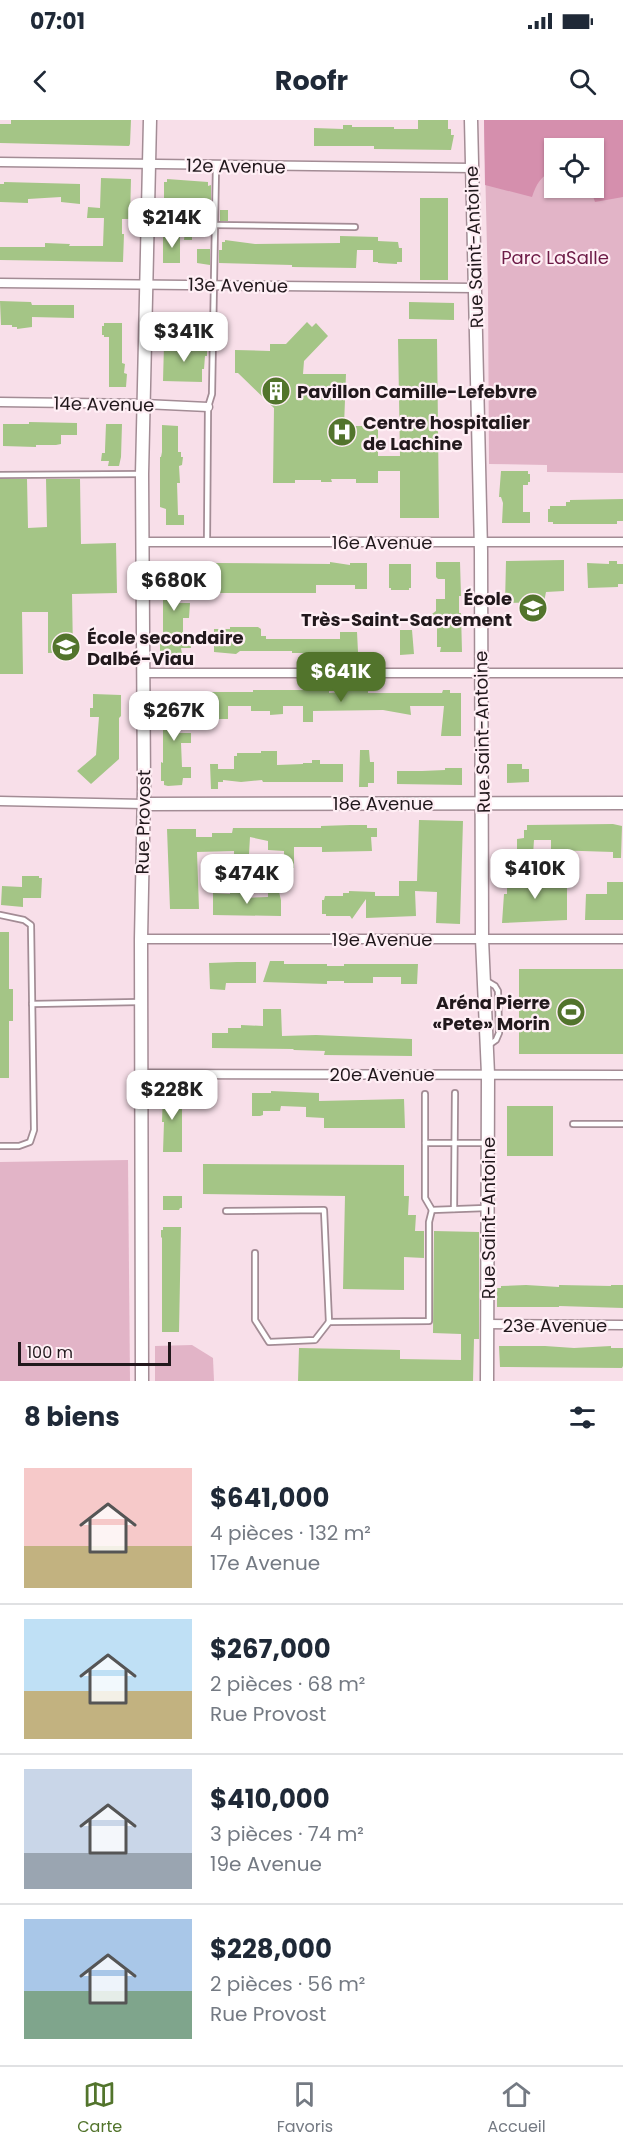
<!DOCTYPE html>
<html lang="fr">
<head>
<meta charset="utf-8">
<style>
  body { margin:0; font-family:Poppins,sans-serif; background:#f6f6f7; color:#1f2937; height:100vh; display:flex; flex-direction:column; font-size:22px; white-space:nowrap }
  * { box-sizing:border-box; margin:0 }
  p { font-size:20px; color:#747a83 }
  .icon { flex:none; width:33px; height:33px; fill:none; stroke:currentColor; stroke-width:2; stroke-linecap:round; stroke-linejoin:round }
  .map { position:relative; height:1261px; overflow:hidden }
  .panel { display:flex; flex-direction:column; background:#fff; flex:1 }
  .panel>* { flex:none }
  .controls { position:absolute; left:544px; top:18px; display:grid; gap:12px }
  .controls a { display:grid; place-items:center; width:60px; height:60px; border-radius:0px; background:#fff; box-shadow:0 2px 4px #0004; font-size:30px }
  .scale { position:absolute; left:18px; bottom:15px; width:153px; box-sizing:border-box; padding-left:6px; border:3px solid #21181c; border-top:0; font-size:16px; line-height:21px; white-space:nowrap; color:#21181c; -webkit-text-stroke:4px #ffeff5; paint-order:stroke }
  .price { position:absolute; translate:-50% -51px; padding:0 14px; border-radius:12px; background:#fff; color:#222; font-size:20px; line-height:39px; filter:drop-shadow(0 2px 3px #0008) }
  .price::after { content:''; position:absolute; left:50%; top:36px; width:18px; height:14px; margin-left:-9px; background:inherit; clip-path:polygon(0 0,100% 0,50% 100%) }
  .price.active { background:#52742c; color:#fff }
  ul { padding:0; list-style:none }
  li { display:flex; align-items:center; gap:18px; height:150px; padding:0 24px }
  li+li { border-top:2px solid #e0e1e3 }
  li span { display:grid; place-items:center; flex:none; width:168px; height:120px; border-radius:0px; color:#555 }
  li>.icon { margin-inline-start:auto }
  span .icon { width:72px; height:72px; fill:#fffc; stroke-width:1 }
  li b { font-size:26px }
  h2 { display:flex; justify-content:space-between; align-items:center; height:72px; padding:0 24px; font-size:26px }
  .status { display:flex; justify-content:space-between; align-items:center; height:42px; padding:0 30px; background:#fff; direction:ltr }
  .status svg { height:16px; fill:currentColor }
  header { display:flex; justify-content:space-between; align-items:center; height:78px; padding:0 24px; background:#fff; font-size:27px; font-weight:700 }
  .menu { display:flex; justify-content:space-around; align-items:center; height:84px; border-top:2px solid #e0e1e3; background:#fff; font-size:16px; color:#747a83 }
  .menu a { display:grid; justify-items:center; gap:3px }
  .menu .active { color:#52742c }
  .map>svg:first-child { display:block }
  .green { fill:#e2b4c7; fill-rule:evenodd }
  .forest { fill:#d58fad }
  .building { fill:#a4c586 }
  .lines { fill:none; stroke-linecap:round; stroke-linejoin:round }
  .lane-casing { stroke:#a38c95; stroke-width:8 }
  .street-casing { stroke:#a38c95; stroke-width:11 }
  .secondary-casing { stroke:#a38c95; stroke-width:15 }
  .lane { stroke:#fff; stroke-width:4.5 }
  .street { stroke:#fff; stroke-width:8 }
  .secondary { stroke:#fff; stroke-width:12 }
  .labels { text-anchor:middle; dominant-baseline:central; stroke-width:4.5; stroke-linejoin:round; paint-order:stroke }
  .street-label { font-size:18px; fill:#21181c; stroke:#ffeff5 }
  .park-label { font-size:18px; fill:#6d1b47; stroke:#ffeff5 }
  .poi-label { font-size:18px; font-weight:bold; fill:#21181c; stroke:#ffeff5; text-anchor:start }
</style>
</head>
<body>
<div class="status"><b>07:01</b><svg viewBox="0 0 49 12"><path d="M0 12V9h3v3zM5 12V6h3v6zM10 12V3h3v9zM15 12V0h3v12zM26 1h20v11H26zM47 4h2v5h-2z"/></svg></div>
<header><svg class="icon" aria-label="back" viewBox="0 0 24 24"><path d="M15 5l-7 7 7 7"/></svg>Roofr<svg class="icon" aria-label="search" viewBox="0 0 24 24"><circle cx="10" cy="10" r="6"/><path d="M15 15l6 6"/></svg></header>
<div class="map">
<svg width="623" height="1261" viewBox="0 0 623 1261">
  <rect width="100%" height="100%" fill="#f8dfe9"/>
  <!-- green -->
  <g class="green">
    <path d="M484 0H623V353L547 352V345L489 344 488 172ZM555 28H594V68H555Z"/>
    <path d="M128 1040 130 1261H0V1042Z"/>
    <path d="M192 1225 213 1238 214 1261H155V1226Z"/>
  </g>
  <!-- forest -->
  <path class="forest" d="M484 0H623V77L595 82 590 68H594V28H555V51C541 54 536 65 532 77L485 65Z"/>
  <!-- building -->
  <g class="building">
    <path d="M11 0H131L130 24 129 26 0 23V4H11Z"/>
    <path d="M418 0H448V9H451V15H454L451 30 374 29V26H314V8L343 9V5H352V7H394V9H418Z"/>
    <path d="M101 58 131 59 130 99H122V114H124L123 142 0 140V127H45V123L70 124 69 126H103L104 98H87L88 87 100 88Z"/>
    <path d="M167 59 208 62V66L211 65V84H193L191 101 164 100V62H167Z"/>
    <path d="M4 62 80 64V84L61 82V77L28 79V83L0 82V64H4Z"/>
    <rect x="420" y="78" width="28" height="82"/>
    <rect x="220" y="90" width="8" height="11"/>
    <path d="M185 111H192V120H184Z"/>
    <rect x="163" y="115" width="17" height="28"/>
    <path d="M340 116 378 117V121L398 122 399 128H402V142H397V144L378 143V142H373V130H357L356 148 292 147V145L219 143V130H222V122H225V120L255 124 340 123Z"/>
    <path d="M197 129H210V145L197 143Z"/>
    <path d="M0 181 31 182 32 185H74V198L32 197V207L17 209V207H12V205H1Z"/>
    <path d="M409 182 454 183V200L409 199Z"/>
    <path d="M307 202 312 207 316 203 328 216 304 241 303 254H346L344 306H378V336H400L398 219H437L439 398H400V351H378V363H356V359H331L332 362H321V360H295V363H273L274 288 238 253H235V230L270 231V224H286Z"/>
    <path d="M104 203H122V243L125 244 124 253 127 254 126 267H109V217H104V215H102V206H104Z"/>
    <path d="M164 224 207 225V236H205L204 249H202V262L163 261Z"/>
    <path d="M29 302 77 303V315H61V324L56 325H36V327L3 326V304H29Z"/>
    <path d="M106 304H122L121 337 119 346H108L109 341H101L102 333H105V330Z"/>
    <path d="M162 305 178 306V332H181V337H183L182 345 179 346 180 363H177L178 395H184V405H166V389L160 387V337H161L162 332Z"/>
    <path d="M501 351H528V354H530V362H528V365H523V392H530V403H502L503 383 501 377H499Z"/>
    <path d="M0 359H27L28 408 47 407 46 359H80L81 424 116 423 117 473 72 474 73 532 48 533V492H22L23 554H0Z"/>
    <path d="M623 379V401H617V404H553V402H548V389H550V386H566V382H570V380Z"/>
    <path d="M564 440V471L546 472 544 482 505 483 506 441Z"/>
    <path d="M609 441H617V444H623V464H618V467L588 468 587 443 609 444Z"/>
    <path d="M163 442H175V449H187V451H190V460H175V483H190L189 498H183V518H191V528H181L182 534 163 536V532H160V515H163Z"/>
    <path d="M330 442 350 445V443H367V469H355V465H316V473H215L214 443 330 444Z"/>
    <path d="M436 442H460L461 476H459V493H461L462 532H440L441 527H437V507H434V504H432V494L436 491V479H445V459H438L436 457Z"/>
    <path d="M389 444H411V468H409V470H391V468H389Z"/>
    <path d="M230 507H258L261 509V516H266V519H340V512H357L358 532 333 533H292V531H240L236 534 214 532V509H230Z"/>
    <path d="M400 510H412L414 534 400 535Z"/>
    <path d="M253 570H329V573L344 572V570H368V573H442L443 570H450V573H461V616H441L444 586H410L411 595 383 590 313 591V602H303V586H283V594L270 595V591H251V586H228V599H213V596L211 595V572H253Z"/>
    <path d="M163 571 175 572V578L191 579V589H175V613H191V623H181L182 647H191V658H183L182 665 168 666 164 665V661H161V642L163 643Z"/>
    <path d="M93 574 121 575V596L119 598V639L91 664 77 651 96 635 99 597H90V588H93Z"/>
    <path d="M360 630H369L370 642H374V663H368V667H359Z"/>
    <path d="M261 631H277V645L303 644V643H312V640H320V644H343V662H263L262 660 241 662 223 660V662H218V669H211L210 644H218V649H234V636H237V633H261Z"/>
    <path d="M507 644H522V649H529V662L507 663Z"/>
    <path d="M445 648H462V665L397 664V651H422L445 650Z"/>
    <path d="M419 700 463 701 460 804 436 803 437 772 415 771 416 796 366 798V779L352 799 350 796H326V794H322V780H324L325 776H343V773H349V771L375 772V776H399V761H417Z"/>
    <path d="M613 704 622 706 621 738H613V732L551 730V720H534L533 735 517 736V719L524 718V710H527V705Z"/>
    <path d="M350 705H367V708H377V717H371L372 731 322 732V727H294V748H284V731L268 730V721L250 717 249 734 234 735V731L197 732 199 789H170L167 709H196V717H212V713H232L233 708H321V706Z"/>
    <path d="M507 751 513 756H526V758H567V800L502 803 504 774H507Z"/>
    <path d="M22 756H39V758H42L41 778H23V787L1 785 2 766 22 767Z"/>
    <path d="M607 762H623V800H585L586 774H607Z"/>
    <path d="M230 771H243V778L268 777V772H279L281 780V796L213 795V773L230 774Z"/>
    <path d="M0 812H9V869H13V901H9V958H0Z"/>
    <path d="M270 841H284V844H327V846H344V844H418L417 864H401V857H373V863H344V861H327V864L263 862Z"/>
    <path d="M237 842H256V863H226L225 870 210 869 209 843Z"/>
    <rect x="519" y="849" width="104" height="85"/>
    <path d="M263 889H281L282 916 316 915 412 919V936L324 935 325 931 294 930 293 929 212 928V913H228V908H241V905L263 906Z"/>
    <path d="M163 970H182V1032H163L164 1002H162Z"/>
    <path d="M271 971 319 973V981L404 979 405 1008H324V998L306 997V987L281 986 280 991H263V995L260 996H252V973H271Z"/>
    <rect x="507" y="986" width="46" height="50"/>
    <path d="M203 1044 404 1045V1076H409L408 1095H416L415 1111H424V1138L404 1137V1170L343 1169 345 1076 203 1074Z"/>
    <path d="M163 1076H182V1088H180L179 1090H163Z"/>
    <path d="M163 1107H181L179 1212H162V1118L161 1117V1110H163Z"/>
    <path d="M434 1111 479 1112V1219H474L473 1261H298L299 1228 400 1230V1239L461 1240V1214L433 1213Z"/>
    <path d="M526 1165 559 1167V1165L611 1166V1165H623V1188L559 1186V1187H497V1168H501V1166Z"/>
    <path d="M499 1226H545L574 1228 611 1226V1228H623V1246L622 1248 500 1247Z"/>
  </g>
  <g class="lines">
    <!-- lane casing -->
    <g class="lane-casing">
      <g id="lane">
        <path d="M214 105 355 107"/>
        <path d="M0 355 141 354"/>
        <path d="M207 422 208 287 212 274 216 46"/>
        <path d="M0 795 24 800 31 805 34 1010 30 1022 19 1026H0"/>
        <path d="M485 860 495 866 498 871 499 913 496 920 489 925"/>
        <path d="M32 884 139 882"/>
        <path d="M425 974V1078L432 1090 486 1088"/>
        <path d="M573 1004H623"/>
        <path d="M425 1023H486"/>
        <path d="M454 1089 455 973"/>
        <path d="M226 1091 324 1090 329 1202 429 1201V1102L432 1090"/>
        <path d="M255 1133V1200L269 1222 315 1220 329 1202"/>
      </g>
    </g>
    <!-- street casing -->
    <g class="street-casing">
      <g id="street">
        <path d="M0 42 472 48"/>
        <path d="M0 163 475 168"/>
        <path d="M0 282 144 284 208 287"/>
        <path d="M142 422H623"/>
        <path d="M143 553H623"/>
        <path d="M0 681 144 684"/>
        <path d="M141 819H623"/>
        <path d="M142 954 623 955"/>
        <path d="M488 1204 623 1205"/>
      </g>
    </g>
    <!-- secondary casing -->
    <g class="secondary-casing">
      <g id="secondary">
        <path d="M471 0 481 431 482 819 488 954 487 1261"/>
        <path d="M144 684 623 683"/>
        <path d="M142 1261 141 819 144 669 142 354 150 0"/>
      </g>
    </g>
    <!-- lane -->
    <use href="#lane" class="lane"/>
    <!-- street -->
    <use href="#street" class="street"/>
    <!-- secondary -->
    <use href="#secondary" class="secondary"/>
  </g>
  <!-- icons -->
  <defs>
    <g id="building-disc" transform="scale(1.5)"><circle r="9.5" fill="#52742c" stroke="#ffeff5"/><path d="M-4-6H4V6H1V3H-1V6H-4ZM-2.5-4.3h1.7v1.8h-1.7ZM.8-4.3h1.7v1.8H.8ZM-2.5-1h1.7V.8h-1.7ZM.8-1h1.7V.8H.8Z" fill="#fff"/></g>
    <g id="hospital-disc" transform="scale(1.5)"><circle r="9.5" fill="#52742c" stroke="#ffeff5"/><path d="M-5-5h3v3.5h4V-5h3V5h-3V1.5h-4V5h-3Z" fill="#fff"/></g>
    <g id="school-disc" transform="scale(1.5)"><circle r="9.5" fill="#52742c" stroke="#ffeff5"/><path d="M0-5L7-2L0 1L-7-2ZM-4 1L0 2.5L4 1V4Q0 6-4 4Z" fill="#fff"/></g>
    <g id="stadium-disc" transform="scale(1.5)"><circle r="9.5" fill="#52742c" stroke="#ffeff5"/><path d="M0-5a6.5 5 0 1 0 0 10a6.5 5 0 1 0 0-10ZM-3.5-1.8h7v3.6h-7Z" fill="#fff"/></g>
  </defs>
  <g fill-rule="evenodd">
    <use href="#building-disc" x="276" y="271"/>
    <use href="#hospital-disc" x="342" y="312"/>
    <use href="#school-disc" x="533" y="488"/>
    <use href="#school-disc" x="66" y="527"/>
    <use href="#stadium-disc" x="571" y="892"/>
  </g>
  <g class="labels">
    <!-- street labels -->
    <g class="street-label">
      <text transform="translate(236 46) rotate(1)">12e Avenue</text>
      <text transform="translate(474 127) rotate(-92)">Rue Saint-Antoine</text>
      <text transform="translate(238 165) rotate(1)">13e Avenue</text>
      <text transform="translate(104 284) rotate(1)">14e Avenue</text>
      <text x="382" y="422">16e Avenue</text>
      <text transform="translate(482 612) rotate(-91)">Rue Saint-Antoine</text>
      <text x="383" y="683">18e Avenue</text>
      <text transform="translate(143 702) rotate(-89)">Rue Provost</text>
      <text x="382" y="819">19e Avenue</text>
      <text x="382" y="954">20e Avenue</text>
      <text transform="translate(488 1098) rotate(-90)">Rue Saint-Antoine</text>
      <text x="555" y="1205">23e Avenue</text>
    </g>
    <!-- park labels -->
    <g class="park-label">
      <text x="555" y="137">Parc LaSalle</text>
    </g>
    <!-- poi labels -->
    <g class="poi-label">
      <text x="297" y="271">Pavillon Camille-Lefebvre</text>
      <text x="363" y="302">Centre hospitalier<tspan x="363" dy="21">de Lachine</tspan></text>
      <text x="512" y="478" text-anchor="end">École<tspan x="512" dy="21">Très-Saint-Sacrement</tspan></text>
      <text x="87" y="517">École secondaire<tspan x="87" dy="21">Dalbé-Viau</tspan></text>
      <text x="550" y="882" text-anchor="end">Aréna Pierre<tspan x="550" dy="21">«Pete» Morin</tspan></text>
    </g>
  </g>
</svg>
<div class="controls">
<a><svg class="icon" aria-label="locate" viewBox="0 0 24 24"><circle cx="12" cy="12" r="6"/><path d="M12 2v4M12 18v4M2 12h4M18 12h4"/></svg></a>
</div>
<div class="scale">100 m</div>
<b class="price" style="left:172px;top:129px">$214K</b>
<b class="price" style="left:184px;top:243px">$341K</b>
<b class="price" style="left:174px;top:492px">$680K</b>
<b class="price active" style="left:341px;top:583px">$641K</b>
<b class="price" style="left:174px;top:622px">$267K</b>
<b class="price" style="left:535px;top:780px">$410K</b>
<b class="price" style="left:247px;top:785px">$474K</b>
<b class="price" style="left:172px;top:1001px">$228K</b>
</div>
<section class="panel">
<h2>8 biens<svg class="icon" aria-label="filters" viewBox="0 0 24 24"><path d="M4 7h16M4 17h16"/><circle cx="9" cy="7" r="2"/><circle cx="15" cy="17" r="2"/></svg></h2>
<ul>
<li><span style="background:linear-gradient(#f6c9c9 65%,#c2b280 0)"><svg class="icon" aria-label="home" viewBox="0 0 24 24"><path d="M3 11l9-7 9 7M6 9v11h12V9"/></svg></span><div><b>$641,000</b><p>4 pièces · 132 m²</p><p>17e Avenue</p></div></li>
<li><span style="background:linear-gradient(#bfe0f5 60%,#c2b280 0)"><svg class="icon" aria-label="home" viewBox="0 0 24 24"><path d="M3 11l9-7 9 7M6 9v11h12V9"/></svg></span><div><b>$267,000</b><p>2 pièces · 68 m²</p><p>Rue Provost</p></div></li>
<li><span style="background:linear-gradient(#c9d6e8 70%,#9aa5b1 0)"><svg class="icon" aria-label="home" viewBox="0 0 24 24"><path d="M3 11l9-7 9 7M6 9v11h12V9"/></svg></span><div><b>$410,000</b><p>3 pièces · 74 m²</p><p>19e Avenue</p></div></li>
<li><span style="background:linear-gradient(#a9c7e8 60%,#7fa58c 0)"><svg class="icon" aria-label="home" viewBox="0 0 24 24"><path d="M3 11l9-7 9 7M6 9v11h12V9"/></svg></span><div><b>$228,000</b><p>2 pièces · 56 m²</p><p>Rue Provost</p></div></li>
</ul>
</section>
<nav class="menu">
<a class="active"><svg class="icon" aria-label="map" viewBox="0 0 24 24"><path d="M3 6l6-2 6 2 6-2v14l-6 2-6-2-6 2zM9 4v14M15 6v14"/></svg>Carte</a>
<a><svg class="icon" aria-label="saved" viewBox="0 0 24 24"><path d="M7 4h10v16l-5-4-5 4z"/></svg>Favoris</a>
<a><svg class="icon" aria-label="home" viewBox="0 0 24 24"><path d="M3 11l9-7 9 7M6 9v11h12V9"/></svg>Accueil</a>
</nav>
</body>
</html>
